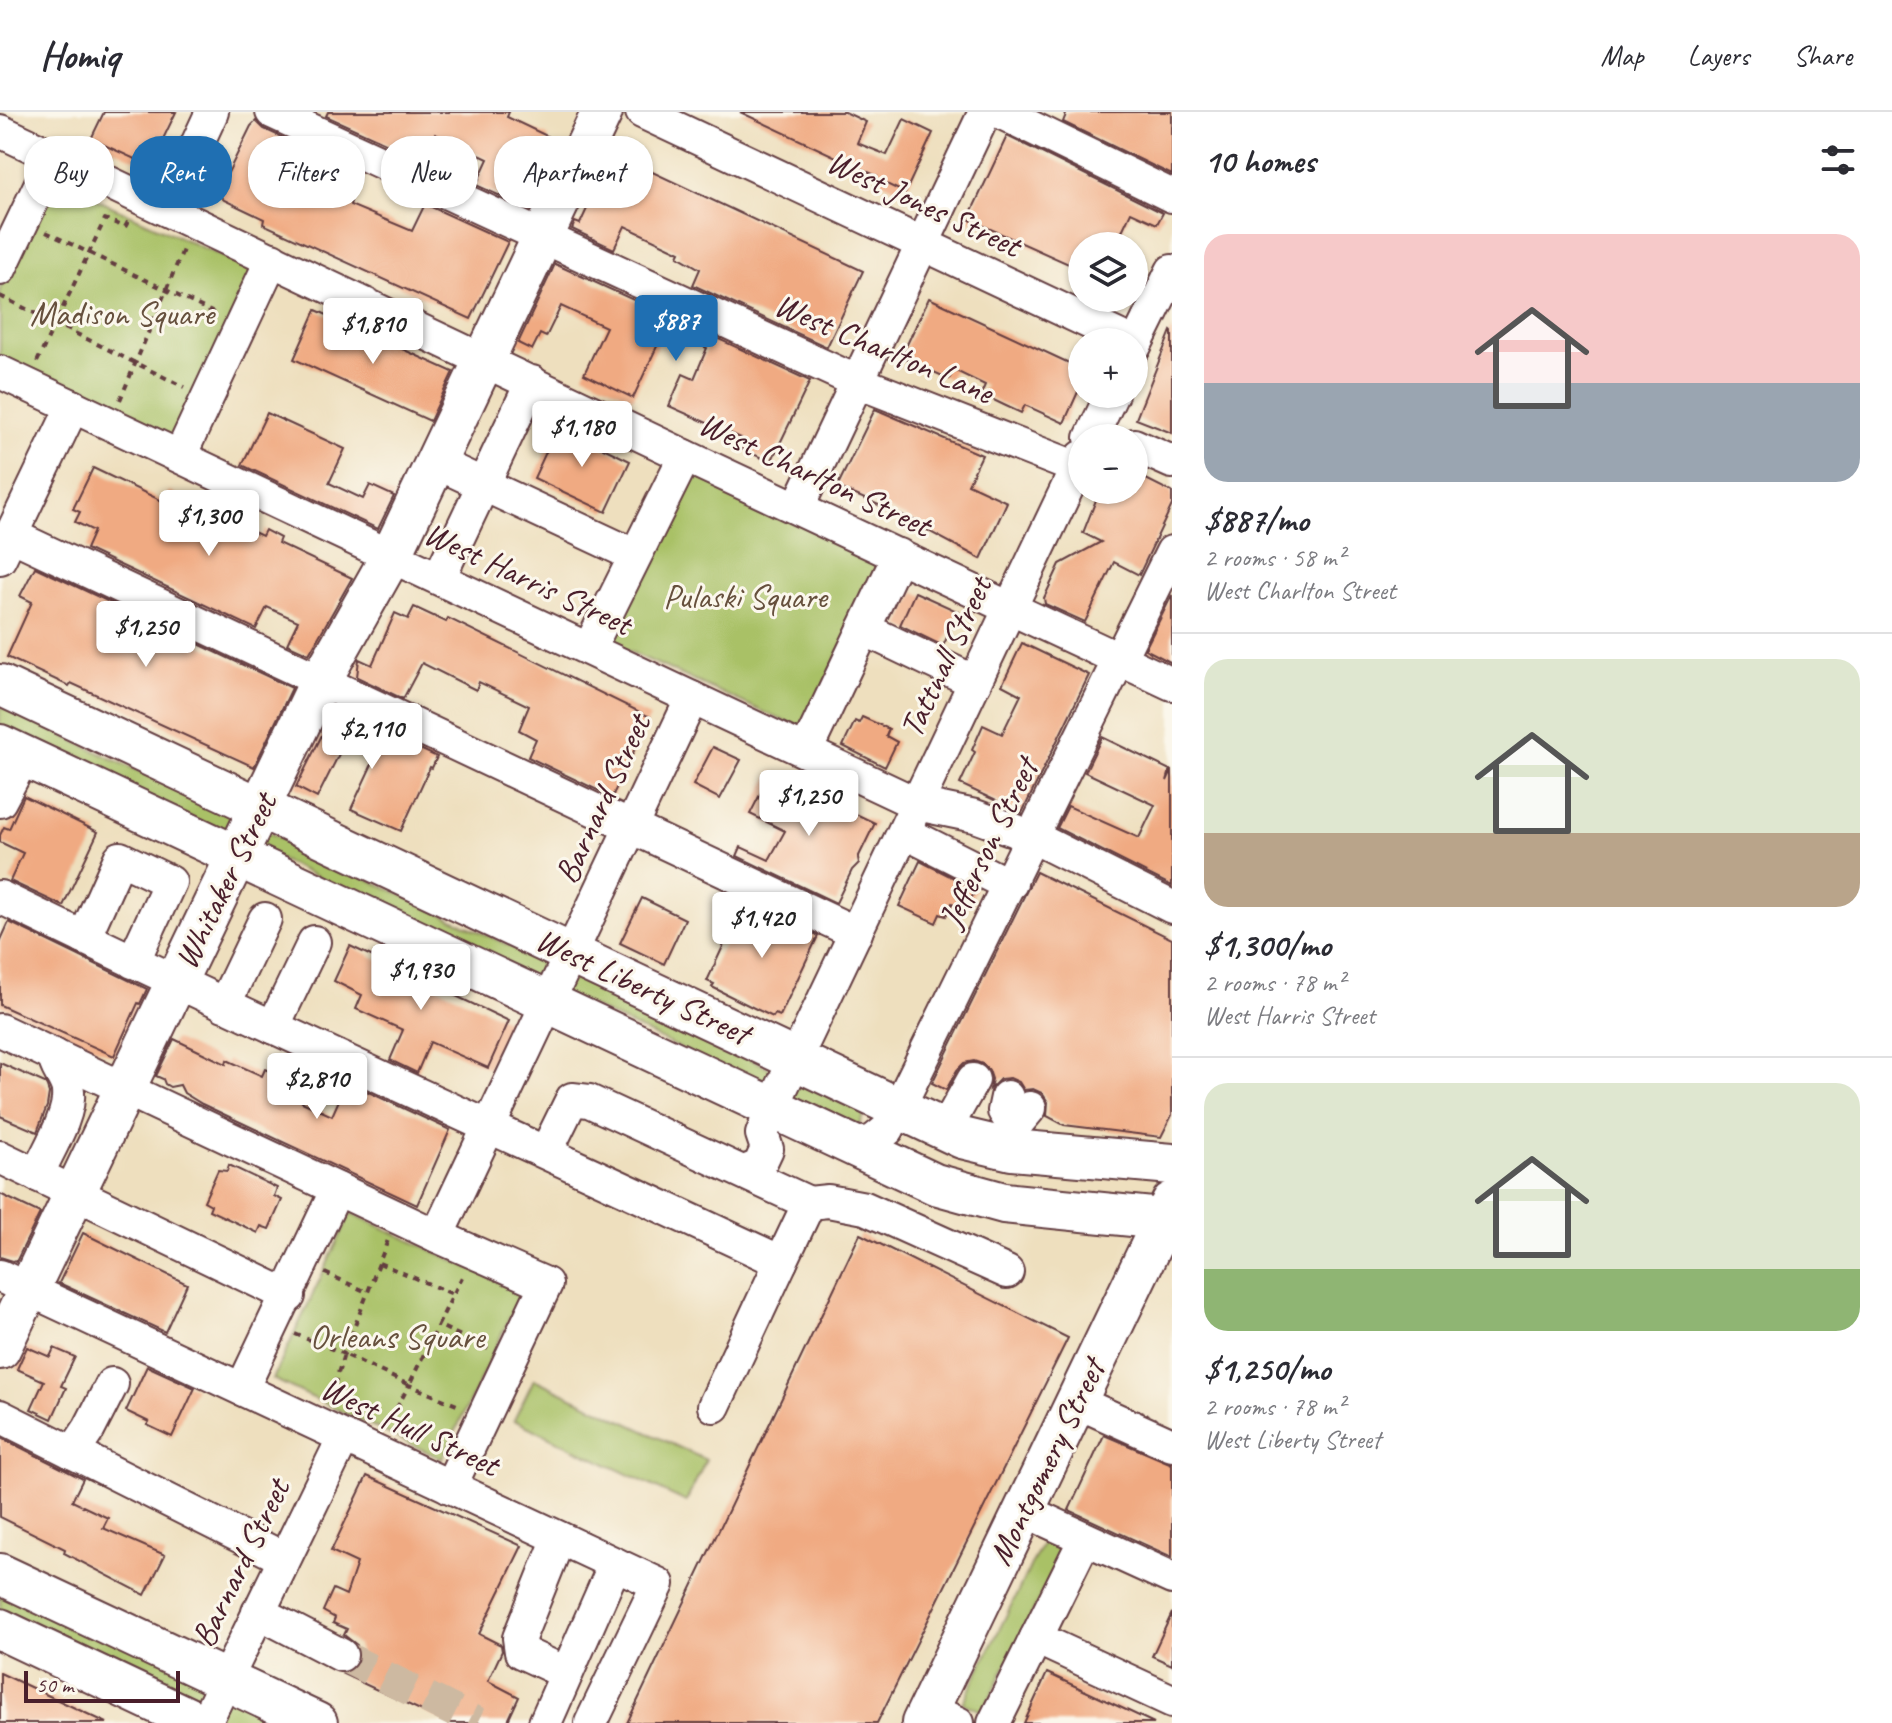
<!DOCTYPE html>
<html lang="en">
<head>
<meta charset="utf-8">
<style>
  body { margin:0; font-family:Caveat,sans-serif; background:#f7f7f7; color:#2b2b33; height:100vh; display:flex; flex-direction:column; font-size:30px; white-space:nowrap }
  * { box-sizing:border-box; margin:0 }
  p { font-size:26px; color:#7c7c81 }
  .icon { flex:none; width:44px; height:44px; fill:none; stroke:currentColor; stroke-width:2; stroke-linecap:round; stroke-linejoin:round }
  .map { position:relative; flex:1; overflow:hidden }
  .drawer { display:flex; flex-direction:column; background:#fff; width:720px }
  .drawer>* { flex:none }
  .hud { position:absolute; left:24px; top:24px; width:760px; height:72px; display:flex; gap:16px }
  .fabs { position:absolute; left:1068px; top:120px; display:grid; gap:16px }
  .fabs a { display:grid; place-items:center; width:80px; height:80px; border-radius:50%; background:#fff; box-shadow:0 2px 6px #0004; font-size:40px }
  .scale { position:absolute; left:24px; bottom:20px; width:156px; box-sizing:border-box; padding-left:8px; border:4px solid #4a1f2b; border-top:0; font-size:22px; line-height:28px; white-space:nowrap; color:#4a1f2b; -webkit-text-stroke:6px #fbf7ec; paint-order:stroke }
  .price { position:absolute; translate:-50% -68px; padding:0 18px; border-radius:8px; background:#fff; color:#222; font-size:26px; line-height:52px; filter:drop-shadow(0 2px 4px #0008) }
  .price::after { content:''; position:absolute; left:50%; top:48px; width:24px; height:18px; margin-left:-12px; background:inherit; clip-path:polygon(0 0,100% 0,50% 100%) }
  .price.on { background:#1f6fb2; color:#fff }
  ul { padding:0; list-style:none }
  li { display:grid; align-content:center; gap:16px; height:424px; padding:0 32px }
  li+li { border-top:2px solid #e1e1e2 }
  li span { display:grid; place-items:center; height:248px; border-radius:24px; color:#555 }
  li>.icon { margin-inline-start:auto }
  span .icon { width:144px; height:144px; fill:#fffc; stroke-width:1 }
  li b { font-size:34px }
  h2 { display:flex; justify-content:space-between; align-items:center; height:96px; padding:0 32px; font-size:34px }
  .pill { padding:0 28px; border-radius:32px; background:#fff; box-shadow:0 2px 6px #0004; font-size:28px; line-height:72px }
  .pill.on { background:#1f6fb2; color:#fff }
  header { display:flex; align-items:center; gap:48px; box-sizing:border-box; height:112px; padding:0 40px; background:#fff; border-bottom:2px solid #e1e1e2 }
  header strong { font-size:38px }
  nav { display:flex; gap:44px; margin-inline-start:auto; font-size:28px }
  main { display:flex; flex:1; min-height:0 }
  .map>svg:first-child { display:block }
  .green { fill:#a9c166; stroke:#7a7048; stroke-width:2 }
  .building { fill:#f0aa82 }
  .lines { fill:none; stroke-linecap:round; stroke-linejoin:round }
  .minor-tunnel { stroke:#cdb9a1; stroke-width:32; stroke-dasharray:32 16; stroke-linecap:butt }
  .minor-casing { stroke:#633c41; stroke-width:36 }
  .major-casing { stroke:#633c41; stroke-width:44 }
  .path { stroke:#633c41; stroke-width:4; stroke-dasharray:6 6; stroke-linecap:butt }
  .minor { stroke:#fff; stroke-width:32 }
  .major { stroke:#fff; stroke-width:40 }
  .labels { text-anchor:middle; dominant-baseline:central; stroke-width:6; stroke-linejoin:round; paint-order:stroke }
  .street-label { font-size:34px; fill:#4a1f2b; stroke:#fbf7ec }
  .park-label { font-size:34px; fill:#66503d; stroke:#fbf7ec }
</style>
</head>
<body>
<header>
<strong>Homiq</strong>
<nav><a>Map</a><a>Layers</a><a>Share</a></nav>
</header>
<main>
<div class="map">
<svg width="1172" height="1611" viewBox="0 0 1172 1611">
  <rect width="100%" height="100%" fill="#fbf7ec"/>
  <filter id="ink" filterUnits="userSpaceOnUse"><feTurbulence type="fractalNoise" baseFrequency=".0125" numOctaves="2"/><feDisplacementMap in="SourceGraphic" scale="16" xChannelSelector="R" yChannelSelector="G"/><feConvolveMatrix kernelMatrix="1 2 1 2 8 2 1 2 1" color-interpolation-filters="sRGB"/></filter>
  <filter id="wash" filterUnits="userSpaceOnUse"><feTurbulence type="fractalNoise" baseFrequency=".006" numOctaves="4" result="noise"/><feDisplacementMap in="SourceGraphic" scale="32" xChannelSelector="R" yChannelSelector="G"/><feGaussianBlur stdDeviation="1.8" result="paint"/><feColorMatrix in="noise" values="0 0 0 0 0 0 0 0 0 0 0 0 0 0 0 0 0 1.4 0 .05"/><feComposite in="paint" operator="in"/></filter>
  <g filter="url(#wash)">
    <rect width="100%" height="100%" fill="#eedfbe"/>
    <!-- green -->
    <g class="green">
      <path d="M52 67 254 159 175 329 0 248V176Z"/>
      <path d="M686 351 885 440 804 618 606 529Z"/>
      <path d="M0 594 865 1001 856 1019 0 616Z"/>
      <path d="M351 1101 522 1180 442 1347 273 1267Z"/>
      <path d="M534 1267 706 1348 686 1390 514 1308Z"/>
      <path d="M1044 1427 1064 1437 983 1600 963 1591Z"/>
      <path d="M0 1460 316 1611H215L0 1512Z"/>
    </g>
    <g id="blocks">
      <!-- building -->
      <g class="building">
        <path d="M104 0H176L150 54 91 27Z"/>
        <path d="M328 0H509L507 5 549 25 540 43 523 35 507 67 523 77 516 91 476 73 488 47 435 22 423 48 326 4Z"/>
        <path d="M740 0H845L866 10 857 31 887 43 904 7 933 21 905 81 876 67 877 64Z"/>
        <path d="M1067 0H1172V63L1063 10Z"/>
        <path d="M256 9 264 17 356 60 344 86 351 89 350 93 412 119 425 92 508 130 471 207 263 112 264 107 224 88 219 83 220 77 251 14Z"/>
        <path d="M1007 24 1163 101 1157 112 1131 100 1115 134H1082V158L968 107Z"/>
        <path d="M608 41H612L863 159 827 235 693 173 700 157 678 144 680 140 625 114 614 137 572 117 575 110 580 112 603 62 599 60Z"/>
        <path d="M555 152 810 269 771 350 737 335 741 326 669 294 683 262 694 267 707 236 665 217 633 286 584 262 606 215 561 194 546 225 540 222 532 238 518 231Z"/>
        <path d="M929 186 1082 257V271L1064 311 1025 293 1021 301 1006 294 981 282 985 273 954 258 949 267 901 245Z"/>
        <path d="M316 198 453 260 430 309 294 247Z"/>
        <path d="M1171 219 1172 220V321L1136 307Z"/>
        <path d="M875 297 982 343 968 372 1007 390 981 447 932 421 924 416 925 413 837 375Z"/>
        <path d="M267 301 345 337 329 371 363 387 370 373 394 384 378 417 242 353Z"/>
        <path d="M558 314 630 349 606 400 534 366Z"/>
        <path d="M93 356 164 390 169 379 262 424 265 418 280 426 278 431 352 466 309 542 287 532 298 509 267 495 256 517 86 437 94 419 75 410 80 400 73 397Z"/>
        <path d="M1134 361 1172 380V393L1139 463 1114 450 1085 510 1045 492 1044 486 1060 452 1101 430 1083 421 1100 378H1134Z"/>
        <path d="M35 455 292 576 254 655 71 571 69 574 7 545 32 490 20 484Z"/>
        <path d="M915 480 959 500 943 534 900 513Z"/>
        <path d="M1172 483V551L1145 537Z"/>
        <path d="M414 495 446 510 448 506 650 605 612 685 528 645 536 627 519 618 529 594 479 570 476 578 422 551 403 587 357 565 359 547 372 553 395 501 408 507Z"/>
        <path d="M1022 531 1089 563 1022 701 960 672 975 640 972 638 983 613 1002 622 1021 583 1002 573Z"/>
        <path d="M335 597 437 645 432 656 430 655 401 719 351 697 381 633 351 618 317 686 296 675Z"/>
        <path d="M862 605 889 617 886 624 897 630 885 655 843 634 855 609 859 611Z"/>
        <path d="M1102 625 1170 658 1167 669 1172 658V774L1057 716 1068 694 1139 726 1155 693 1085 660Z"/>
        <path d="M713 635 741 648 720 687 693 673Z"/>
        <path d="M772 659 802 673 801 676 875 711 858 746 859 751 852 758 836 791 737 744 741 735 769 748 785 719 750 702Z"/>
        <path d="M24 684 98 720 63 794 10 769 23 741 0 730V723L4 715 9 717Z"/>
        <path d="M920 749 976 777 966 797 952 791 946 804 940 802 936 811 899 794Z"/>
        <path d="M1036 760 1172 827V1003L1161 1025 1064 1013 1047 1004 1048 990 1042 981 1033 977 1024 978 1019 970 1010 966 1000 967 990 977 992 967 989 958 983 952 974 949 964 951 957 958 946 978 932 971Z"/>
        <path d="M642 786 685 807 664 852 620 831Z"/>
        <path d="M744 789 818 824 780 904 775 902 773 905 754 896 712 875 714 872 707 869Z"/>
        <path d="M9 810 147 877 140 892 138 891 114 944 0 893V830Z"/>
        <path d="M350 834 509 909 488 956 430 930 417 961 390 948 403 918 356 897 362 883 334 869Z"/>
        <path d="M174 927 226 952 227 948 262 964 265 957 304 975 303 978 307 980 302 990 332 1004 347 970 450 1018 417 1093 202 992 184 981 180 973 170 975 165 972 163 967 156 964Z"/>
        <path d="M0 951 45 971 47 975 49 981 47 994 37 1020 0 1004Z"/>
        <path d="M229 1053 277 1076 274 1084 282 1088 269 1117 261 1114 258 1121 209 1098 211 1093 204 1089 218 1058 227 1059Z"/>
        <path d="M0 1082 40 1101 16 1150 0 1145Z"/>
        <path d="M83 1121 187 1172 165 1220 59 1171Z"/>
        <path d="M860 1122 1068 1226 877 1611H627Z"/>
        <path d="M27 1235 50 1245 54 1236 75 1245 61 1274 66 1276 52 1307 31 1297 44 1269 17 1257Z"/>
        <path d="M147 1254 195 1276 172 1325 147 1313 149 1310 126 1299Z"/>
        <path d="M1104 1323 1172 1352V1445L1069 1398Z"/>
        <path d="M0 1325 83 1367 72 1389 108 1406 103 1416 165 1443 145 1483 64 1441 65 1437 0 1405Z"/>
        <path d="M367 1364 522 1434 479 1522 501 1533 502 1539 488 1569 519 1585 507 1611H448L343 1562 352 1558 358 1551 360 1543 357 1533 344 1523 347 1517 333 1511 335 1506 323 1499 333 1477 346 1483 357 1451 331 1439Z"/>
        <path d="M1172 1501V1553L1152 1544Z"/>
        <path d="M0 1561 107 1611H0Z"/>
        <path d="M1047 1561 1154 1611H1024Z"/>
      </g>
    </g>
  </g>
  <g filter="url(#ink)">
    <use href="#blocks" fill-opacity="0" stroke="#633c41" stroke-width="2"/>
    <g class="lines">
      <!-- minor-tunnel -->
      <path class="minor-tunnel" d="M341 1543 478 1611"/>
      <!-- minor casing -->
      <g class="minor-casing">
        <g id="minor">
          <path d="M272 0 858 270 1077 356"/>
          <path d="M642 0 1131 230"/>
          <path d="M1000 0 1172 84"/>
          <path d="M0 19 685 344 1172 572"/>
          <path d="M167 97 212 0"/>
          <path d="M0 157 54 44"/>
          <path d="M1134 236 1172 159"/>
          <path d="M0 260 917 692 975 704 1033 725 1172 795"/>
          <path d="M1091 326 1112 282"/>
          <path d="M1134 333 1172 350"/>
          <path d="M180 344 272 147"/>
          <path d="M435 350 634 443"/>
          <path d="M798 395 985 0"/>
          <path d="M11 423 856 821"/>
          <path d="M0 446 73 294"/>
          <path d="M439 466 532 270"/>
          <path d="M864 517 975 570"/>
          <path d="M589 537 685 344"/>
          <path d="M806 639 899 443"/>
          <path d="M0 689 24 644"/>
          <path d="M904 720 995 766 1011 771"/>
          <path d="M0 785C258 911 521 1028 781 1150L809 1091 589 989 572 987 546 1040"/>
          <path d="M84 826 120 746 170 770 133 850"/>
          <path d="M224 893 265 807"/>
          <path d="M273 915 314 830"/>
          <path d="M0 918 437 1124 546 1172 450 1375"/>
          <path d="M1007 985 1004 999 1014 1015"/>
          <path d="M945 1018 973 968"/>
          <path d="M851 1032 872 1030 888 1017 1172 440"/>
          <path d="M1012 1038 1014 1015 1030 996"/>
          <path d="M0 1045 289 1184"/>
          <path d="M744 1060 759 1054 767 1037 762 1022 773 994 1082 345"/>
          <path d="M37 1063C47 1040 71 1003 68 979 67 966 55 957 54 943"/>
          <path d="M809 1091 828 1089 865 1096 1007 1160"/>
          <path d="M437 1124 692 586"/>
          <path d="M0 1164 658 1472 591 1611"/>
          <path d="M242 1277 337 1077"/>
          <path d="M1075 1289 1172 1333"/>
          <path d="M714 1294 781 1150"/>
          <path d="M0 1304 283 1446"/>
          <path d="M73 1341 89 1317 112 1272"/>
          <path d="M1023 1398 1172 1466"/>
          <path d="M559 1426 519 1526 521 1540 566 1561"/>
          <path d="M258 1500 341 1543"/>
          <path d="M1036 1526 1172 1589"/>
          <path d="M928 1597 958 1611"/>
          <path d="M205 1611 344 1325"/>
          <path d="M545 1611 615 1452"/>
          <path d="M994 1611 1085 1427"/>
        </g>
      </g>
      <!-- major casing -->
      <g class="major-casing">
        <g id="major">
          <path d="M0 573 962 1026 1012 1038 1172 1052"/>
          <path d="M0 633 935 1072 1004 1091 1172 1108"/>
          <path d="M0 1237 320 570 391 444 602 0"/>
          <path d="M0 1462 317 1611"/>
          <path d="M0 1517 199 1611"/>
          <path d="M922 1611 1172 1090"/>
        </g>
      </g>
      <!-- path -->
      <g class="path">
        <path d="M46 120 218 203"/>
        <path d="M0 184 184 275"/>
        <path d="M37 250 105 107 125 115 129 108"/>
        <path d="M120 288 185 133"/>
        <path d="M379 1151 455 1183"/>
        <path d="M325 1161 367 1180"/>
        <path d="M462 1165 438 1213 488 1237"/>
        <path d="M295 1222 344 1242 388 1128"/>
        <path d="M331 1284 344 1242 409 1273 438 1213"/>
        <path d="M391 1307 409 1273 459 1294"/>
      </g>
      <!-- minor -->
      <use href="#minor" class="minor"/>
      <!-- major -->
      <use href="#major" class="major"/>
    </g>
  </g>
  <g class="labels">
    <!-- street labels -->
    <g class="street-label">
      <text transform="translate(924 91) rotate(25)">West Jones Street</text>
      <text transform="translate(884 236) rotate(23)">West Charlton Lane</text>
      <text transform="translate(815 362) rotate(25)">West Charlton Street</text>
      <text transform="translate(528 466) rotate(25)">West Harris Street</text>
      <text transform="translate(945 545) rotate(-65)">Tattnall Street</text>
      <text transform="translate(602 687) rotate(-65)">Barnard Street</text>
      <text transform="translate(988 731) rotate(-64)">Jefferson Street</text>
      <text transform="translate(225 769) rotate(-64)">Whitaker Street</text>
      <text transform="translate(643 874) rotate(25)">West Liberty Street</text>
      <text transform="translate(410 1314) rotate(25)">West Hull Street</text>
      <text transform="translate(1046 1350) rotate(-64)">Montgomery Street</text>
      <text transform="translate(240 1451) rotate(-64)">Barnard Street</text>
    </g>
    <!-- park labels -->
    <g class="park-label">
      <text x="122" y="201">Madison Square</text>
      <text x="745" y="484">Pulaski Square</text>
      <text x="397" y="1224">Orleans Square</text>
    </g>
  </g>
</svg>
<div class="fabs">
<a><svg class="icon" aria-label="layers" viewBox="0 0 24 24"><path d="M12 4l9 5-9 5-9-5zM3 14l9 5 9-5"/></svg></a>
<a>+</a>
<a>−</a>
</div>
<div class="scale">50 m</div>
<b class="price on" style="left:676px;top:251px">$887</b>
<b class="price" style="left:373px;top:254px">$1,810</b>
<b class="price" style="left:582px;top:357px">$1,180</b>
<b class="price" style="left:209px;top:446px">$1,300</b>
<b class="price" style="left:146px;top:557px">$1,250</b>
<b class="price" style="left:372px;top:659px">$2,110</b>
<b class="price" style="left:809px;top:726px">$1,250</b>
<b class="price" style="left:762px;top:848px">$1,420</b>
<b class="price" style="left:421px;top:900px">$1,930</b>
<b class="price" style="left:317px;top:1009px">$2,810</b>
<div class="hud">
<a class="pill">Buy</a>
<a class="pill on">Rent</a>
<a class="pill">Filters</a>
<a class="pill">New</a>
<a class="pill">Apartment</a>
</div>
</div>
<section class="drawer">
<h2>10 homes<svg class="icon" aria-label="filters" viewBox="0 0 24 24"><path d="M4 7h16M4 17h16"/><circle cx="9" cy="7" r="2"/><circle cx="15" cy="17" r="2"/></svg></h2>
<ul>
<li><span style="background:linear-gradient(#f6c9c9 60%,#9aa5b1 0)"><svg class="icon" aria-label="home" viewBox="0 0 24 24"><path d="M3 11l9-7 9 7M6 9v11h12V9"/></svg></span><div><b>$887/mo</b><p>2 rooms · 58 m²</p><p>West Charlton Street</p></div></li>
<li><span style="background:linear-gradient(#dfe7d0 70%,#b9a48a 0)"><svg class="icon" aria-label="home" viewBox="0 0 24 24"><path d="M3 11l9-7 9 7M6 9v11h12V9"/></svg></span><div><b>$1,300/mo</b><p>2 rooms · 78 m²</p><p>West Harris Street</p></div></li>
<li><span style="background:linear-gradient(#dfe7d0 75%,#8fb573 0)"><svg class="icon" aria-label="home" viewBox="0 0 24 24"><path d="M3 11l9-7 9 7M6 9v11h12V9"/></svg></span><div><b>$1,250/mo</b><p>2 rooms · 78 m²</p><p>West Liberty Street</p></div></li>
</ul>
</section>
</main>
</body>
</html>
